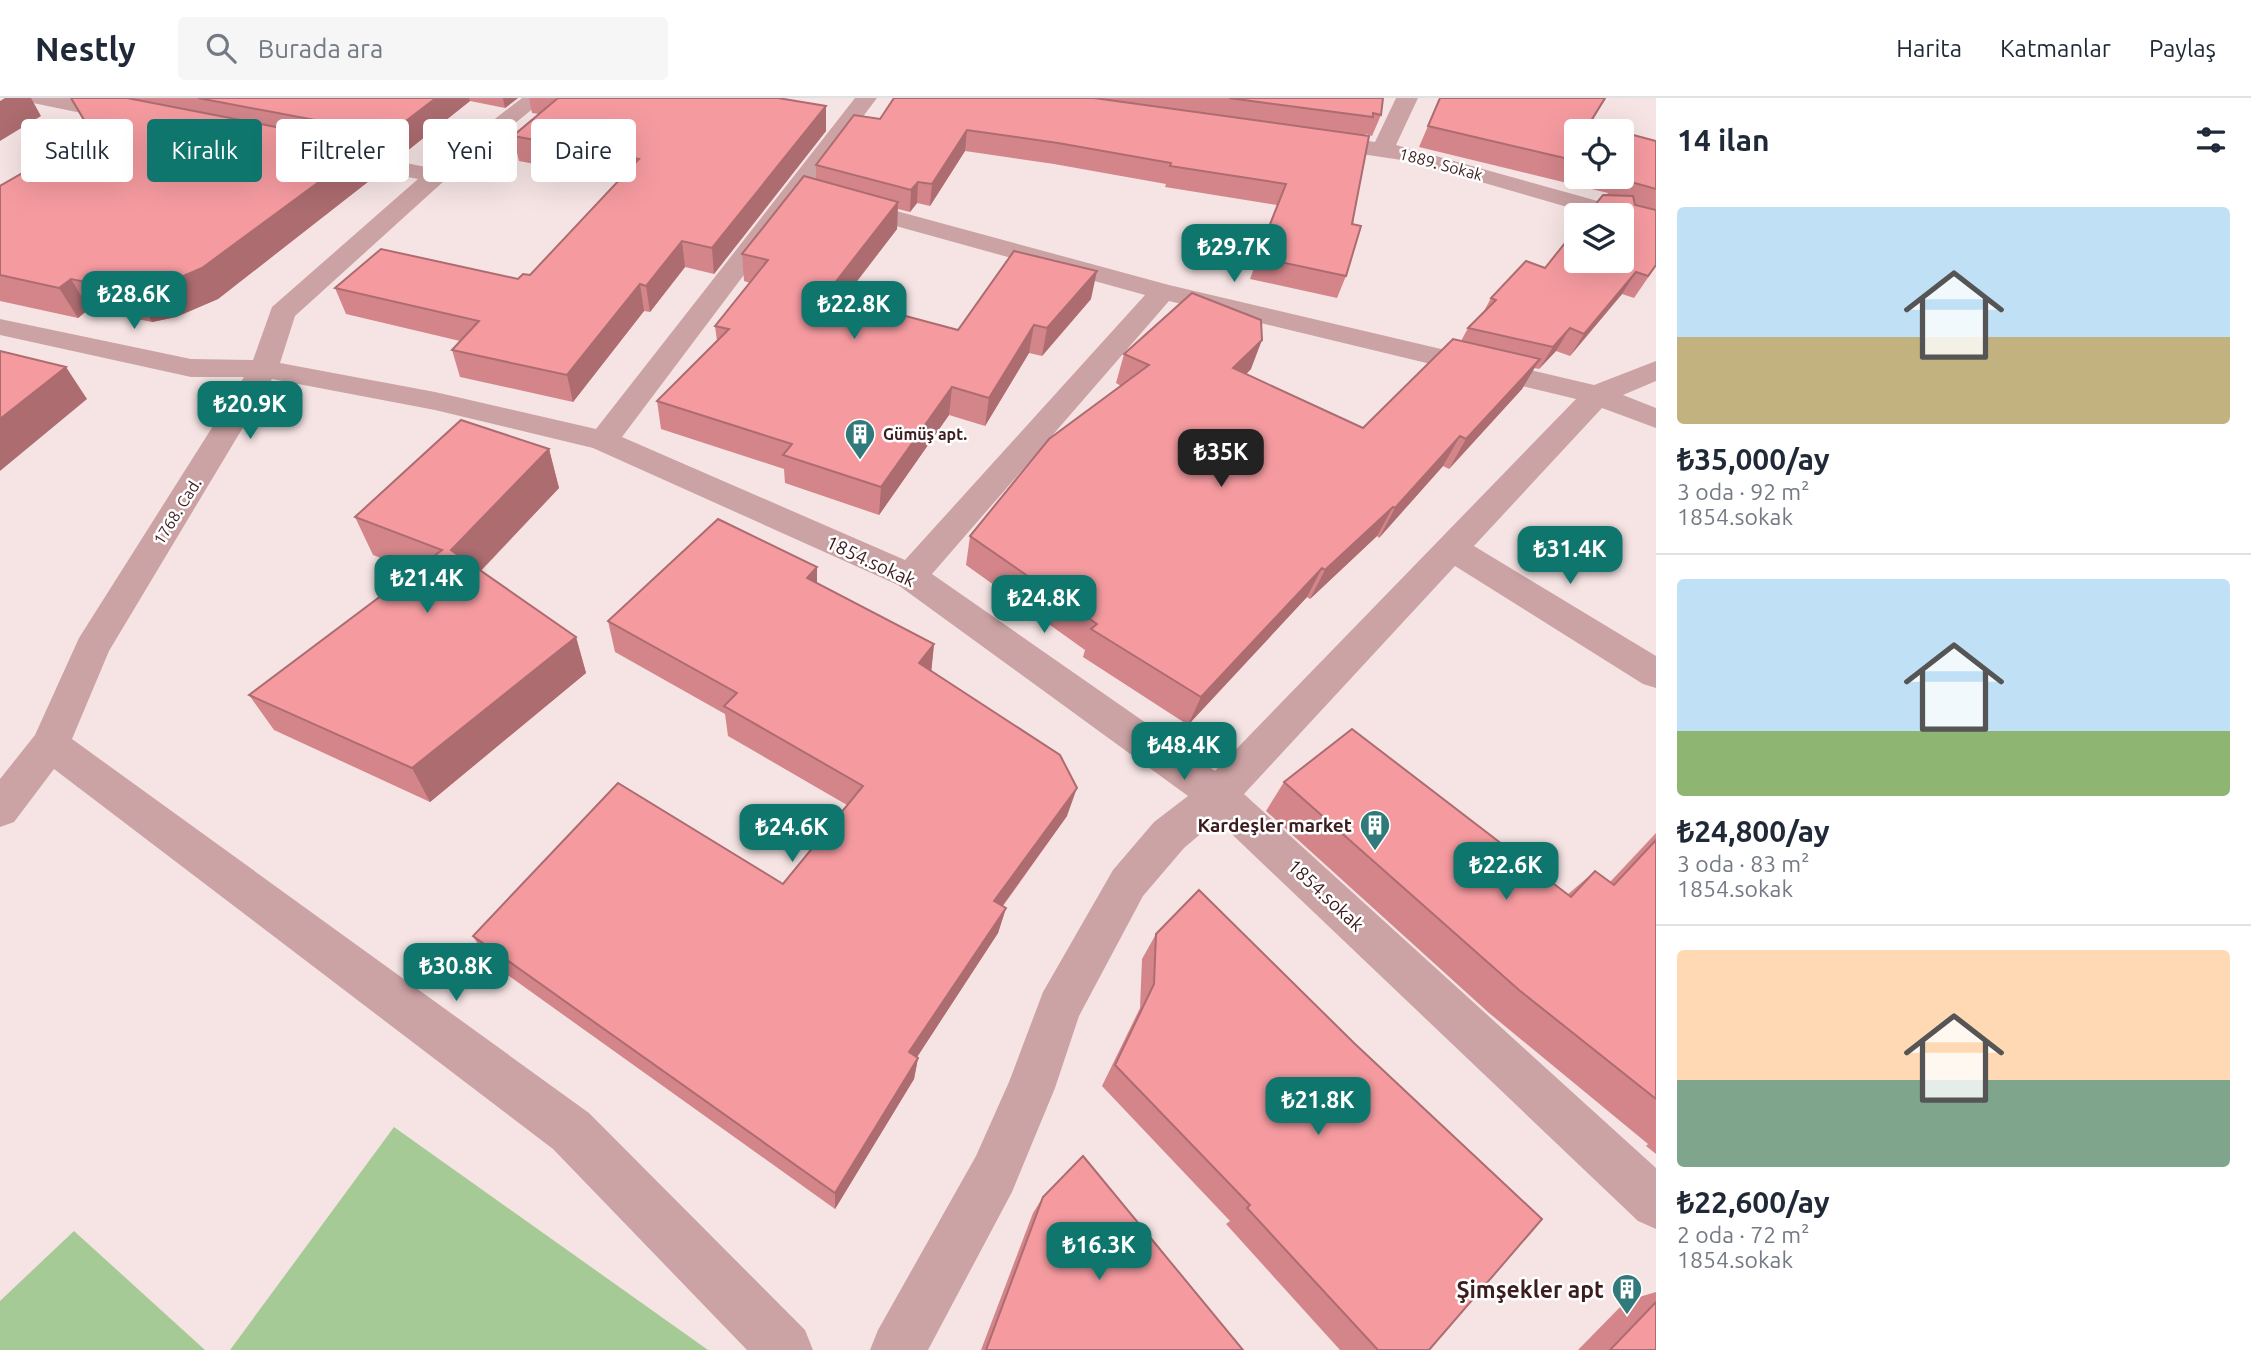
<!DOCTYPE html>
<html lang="tr">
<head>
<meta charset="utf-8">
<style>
  body { margin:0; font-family:Ubuntu,sans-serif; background:#f6f6f7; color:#1f2937; height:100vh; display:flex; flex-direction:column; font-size:26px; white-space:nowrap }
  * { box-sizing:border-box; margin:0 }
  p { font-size:23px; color:#747a83 }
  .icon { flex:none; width:38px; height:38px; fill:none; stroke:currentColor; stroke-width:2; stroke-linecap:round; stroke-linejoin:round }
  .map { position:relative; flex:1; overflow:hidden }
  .panel { display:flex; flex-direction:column; background:#fff; width:595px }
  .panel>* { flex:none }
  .top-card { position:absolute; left:21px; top:21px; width:665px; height:63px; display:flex; gap:14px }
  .fabs { position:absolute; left:1564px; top:21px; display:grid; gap:14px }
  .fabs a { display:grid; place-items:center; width:70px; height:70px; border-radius:7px; background:#fff; box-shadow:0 7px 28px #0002; font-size:35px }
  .price { position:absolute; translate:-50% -60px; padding:0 16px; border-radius:14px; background:#0f766e; color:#fff; font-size:23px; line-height:46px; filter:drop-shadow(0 2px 4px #0008) }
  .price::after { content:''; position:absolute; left:50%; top:42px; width:21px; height:16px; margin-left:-10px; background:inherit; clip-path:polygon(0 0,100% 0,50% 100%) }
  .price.active { background:#222; color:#fff }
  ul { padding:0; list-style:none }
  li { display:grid; align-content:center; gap:14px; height:371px; padding:0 21px }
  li+li { border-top:2px solid #e0e1e3 }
  li span { display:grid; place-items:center; height:217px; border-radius:7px; color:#555 }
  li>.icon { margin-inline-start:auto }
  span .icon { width:126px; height:126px; fill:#fffc; stroke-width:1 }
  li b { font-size:30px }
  h2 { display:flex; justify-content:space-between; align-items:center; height:84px; padding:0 21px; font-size:30px }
  .pill { padding:0 24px; border-radius:7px; background:#fff; box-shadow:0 7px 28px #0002; font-size:24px; line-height:63px }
  .pill.active { background:#0f766e; color:#fff }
  header { display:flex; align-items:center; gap:42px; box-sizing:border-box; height:98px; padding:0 35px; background:#fff; border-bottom:2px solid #e0e1e3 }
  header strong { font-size:33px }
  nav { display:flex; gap:38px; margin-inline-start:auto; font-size:24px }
  .search { width:490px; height:63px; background:#f6f6f7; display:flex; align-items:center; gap:18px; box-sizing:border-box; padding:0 24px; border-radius:7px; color:#747a83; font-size:26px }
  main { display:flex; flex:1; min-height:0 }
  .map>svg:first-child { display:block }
  .green { fill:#a5ca95 }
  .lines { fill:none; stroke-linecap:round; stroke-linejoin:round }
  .minor { fill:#cca3a4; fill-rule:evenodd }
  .wall { fill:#d3858a }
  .shaded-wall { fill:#ac6c70 }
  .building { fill:#f59ba0; stroke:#ac6c70; stroke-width:2 }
  .labels { text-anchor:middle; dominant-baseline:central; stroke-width:5; stroke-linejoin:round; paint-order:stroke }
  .far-street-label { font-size:16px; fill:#3c1c1f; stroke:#fff }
  .far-poi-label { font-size:16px; font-weight:bold; fill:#3c1c1f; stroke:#fff; text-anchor:start }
  .street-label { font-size:19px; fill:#3c1c1f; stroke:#fff }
  .poi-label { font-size:19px; font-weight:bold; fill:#3c1c1f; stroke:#fff; text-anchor:end }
  .near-poi-label { font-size:23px; font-weight:bold; fill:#3c1c1f; stroke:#fff; text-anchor:end }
</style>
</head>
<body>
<header>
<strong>Nestly</strong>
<div class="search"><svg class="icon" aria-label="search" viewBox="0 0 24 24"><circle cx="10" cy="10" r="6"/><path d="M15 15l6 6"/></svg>Burada ara</div>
<nav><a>Harita</a><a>Katmanlar</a><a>Paylaş</a></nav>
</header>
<main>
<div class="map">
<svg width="1656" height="1252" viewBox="0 0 1656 1252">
  <rect width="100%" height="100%" fill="#f6e4e4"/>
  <!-- green -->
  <g class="green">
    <path d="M394 1029 708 1252H230Z"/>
    <path d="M74 1133 205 1252H0V1203Z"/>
  </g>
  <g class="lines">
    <!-- minor -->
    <g class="minor">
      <path d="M30 0H73L133 12 136 17 133 22 125 24 33 5Z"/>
      <path d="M522 0H546L444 83 295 218 280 265 435 294 596 331 855 0H877L622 339 905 462 1145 197 838 112 835 107 838 102 847 100 856 102 1169 187 1594 287 1656 263V283L1623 297 1656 310V330L1602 310 1474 448 1656 558V590L1643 586 1455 468 1244 696 1656 1070V1131L1638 1123 1217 722 1184 750 1143 798 1079 918 1055 990 1012 1094 928 1252H870L878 1232 976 1058 1009 984 1043 894 1113 772 1154 724 1188 698 898 487 593 350 435 312 272 281 109 553 72 641 589 1015 805 1232 813 1252H747L553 1051 54 671 14 724 0 729V681L35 637 79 540 244 279H191L0 237V221L191 261 253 262 272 209 418 81 317 61 313 56 317 51 325 49 431 70ZM1169 203 1576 301 1215 673 932 476Z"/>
      <path d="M1396 0H1418L1396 47 1630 112 1633 117 1630 122 1622 124V117H1595L1408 63 1314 49 1306 47 1303 42 1306 37 1314 35 1375 44Z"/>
    </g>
  </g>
  <!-- wall -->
  <g class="wall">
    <path d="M70 0H518L505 10 470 3 397 61 372 56 378 76 218 201 176 219 152 224 89 211 78 220 0 203V88L91 36Z"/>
    <path d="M529 0H778L826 8V33L714 176 685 169 650 214 644 213 573 304 460 279 452 252 460 243 346 216 335 190 518 181 530 177 619 82 519 63 513 38 539 16 532 15Z"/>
    <path d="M894 0H1383L1381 17 1372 38 1366 36 1365 37 1346 178 1337 200 1250 181 1277 107 1165 89 1166 86 1054 66 965 53 930 108 917 105 910 114 898 111 897 131 845 199 855 205 958 232 1091 201 1042 258 1029 255 985 328 949 317 879 417 785 385 784 371 661 331 657 303 717 243 715 228 750 185 744 183 742 156 816 82V67L880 21Z"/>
    <path d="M1440 0H1606L1590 26 1577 33V79H1622L1656 43V168L1634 200 1622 196 1570 258 1556 253 1539 271 1534 270 1522 291 1449 371 1443 368 1379 440 1377 438 1310 501 1307 499 1188 627 1083 559 1085 552 966 467 970 438 1121 288 1116 285 1124 256 1251 271 1246 276 1363 330 1461 243 1468 230 1483 215 1491 200 1545 170 1608 95 1419 49Z"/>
    <path d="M549 351 559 390 481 473 576 539 586 575 430 704 274 632 249 597 414 473 373 457 355 419Z"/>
    <path d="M817 485 934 546 931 573 1067 718 1003 808 1006 810 998 835 917 959 918 960 914 981 835 1111 488 863 473 838 783 786 847 707 728 638 725 616 615 554 608 523Z"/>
    <path d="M1284 684 1567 797 1595 773 1610 784 1656 735V1056L1646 1048 1648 1046 1489 915 1266 713Z"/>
    <path d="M1156 836 1429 1252H1340L1226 1126 1230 1123 1102 988 1140 910 1142 861Z"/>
    <path d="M1043 1099 1243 1252H981L1033 1115Z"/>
    <path d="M1656 1194V1252H1578L1626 1203Z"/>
  </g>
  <!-- shaded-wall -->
  <g class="shaded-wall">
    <path d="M5 0H31L41 18 0 43V3Z"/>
    <path d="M436 0H469L470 3 397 61 389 36Z"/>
    <path d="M503 0H518L505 10Z"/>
    <path d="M1605 0H1606L1586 33 1589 26Z"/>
    <path d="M826 8V33L714 176 712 150Z"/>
    <path d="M967 32 965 53 930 108 932 86Z"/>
    <path d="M369 47 378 76 218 201 176 219 152 224 135 194Z"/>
    <path d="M918 84 917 105 910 114 911 92Z"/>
    <path d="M898 104 897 131 827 222V195Z"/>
    <path d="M682 143 685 169 650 214 646 188Z"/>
    <path d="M1097 173 1091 201 1042 258 1047 230Z"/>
    <path d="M1636 174 1622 196 1570 258 1584 236Z"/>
    <path d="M71 181 89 211 78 220 59 190Z"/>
    <path d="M640 186 644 213 573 304 567 277Z"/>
    <path d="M1034 227 1029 255 985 328 989 300Z"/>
    <path d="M1570 230 1556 253 1539 271 1553 249Z"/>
    <path d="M1262 242 1251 271 1222 300 1233 270Z"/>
    <path d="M1540 261 1522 291 1449 371 1466 341Z"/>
    <path d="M66 269 87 301 0 373V321Z"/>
    <path d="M952 289 949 317 879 417 881 389Z"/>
    <path d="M1460 338 1443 368 1379 440 1395 410Z"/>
    <path d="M549 351 559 390 465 489 451 452Z"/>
    <path d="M1393 409 1377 438 1310 501 1325 472Z"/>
    <path d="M817 469V500L807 480Z"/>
    <path d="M1322 470 1307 499 1188 627 1201 599Z"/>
    <path d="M576 539 586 575 430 704 412 670Z"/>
    <path d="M934 546 931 576 919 565Z"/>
    <path d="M1077 690 1067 718 987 829 994 803Z"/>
    <path d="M1006 810 998 835 906 976 909 954Z"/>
    <path d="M918 960 914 981 835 1111V1095Z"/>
  </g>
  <!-- building -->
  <g class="building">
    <path d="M71 0H127L369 47 202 170 160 188 135 194 71 181 59 190 0 177V88L92 35Z"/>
    <path d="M198 0H436L389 36Z"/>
    <path d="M558 0H778L826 8 712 150 682 143 646 188 640 186 567 277 452 252 479 223 335 190 381 151 518 181 523 176 530 177 639 61 513 38Z"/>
    <path d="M894 0H1094L1369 38 1352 126 1361 128 1346 178 1257 159 1286 86 1170 68 1171 65 1058 45 967 32 932 86 918 84 911 92 816 67 854 17 880 21Z"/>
    <path d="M1229 0H1383L1381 17 1373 15V19Z"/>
    <path d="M1440 0H1605L1589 26 1618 33H1577V63L1428 28Z"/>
    <path d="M1622 34 1656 43V91L1617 80 1618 79H1622Z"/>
    <path d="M804 78 898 104 827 195 855 201 853 204 958 232 1014 153 1097 173 1047 230 1034 227 989 300 952 289 881 389 783 357 792 346 657 303 729 231 715 228 768 162 742 156Z"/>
    <path d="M1603 97 1633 98 1635 107 1656 112V167L1648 178 1636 174 1584 236 1570 230 1553 249 1468 230 1496 202 1491 200 1526 163 1545 170 1577 130V163H1622V117H1587Z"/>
    <path d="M1192 195 1261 222 1262 242 1233 270 1363 330 1453 241 1540 261 1466 341 1460 338 1395 410 1393 409 1325 472 1322 470 1201 599 1091 531 1097 526 970 438 1049 341 1149 267 1124 256Z"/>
    <path d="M0 253 66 269 0 321Z"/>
    <path d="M461 322 549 351 451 452 576 539 412 670 249 597 442 452 355 419Z"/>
    <path d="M718 421 817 469 807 480 934 546 919 565 1060 657 1077 690 994 803 1006 810 909 954 918 960 835 1095 473 838 618 685 783 786 863 688 724 608 737 595 608 523Z"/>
    <path d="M1352 631 1571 799 1595 773 1614 787 1656 742V1001L1519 892 1284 684Z"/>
    <path d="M1199 792 1354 945 1542 1121 1429 1252H1378L1247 1110 1250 1107 1115 967 1154 886 1156 836Z"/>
    <path d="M1083 1058 1243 1252H986L1043 1099Z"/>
    <path d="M1656 1204V1252H1610Z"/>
  </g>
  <!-- icons -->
  <defs>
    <g id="building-pin" transform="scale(1.575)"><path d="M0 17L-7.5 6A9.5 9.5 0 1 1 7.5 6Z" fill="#317a7b" stroke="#fff"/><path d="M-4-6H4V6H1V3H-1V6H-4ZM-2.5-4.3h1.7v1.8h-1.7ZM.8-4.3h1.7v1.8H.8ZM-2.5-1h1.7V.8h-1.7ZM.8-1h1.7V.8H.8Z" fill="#fff"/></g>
  </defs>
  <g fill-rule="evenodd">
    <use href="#building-pin" x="860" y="336"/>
    <use href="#building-pin" x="1375" y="727"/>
    <use href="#building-pin" x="1627" y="1191"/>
  </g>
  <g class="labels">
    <!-- far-street labels -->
    <g class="far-street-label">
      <text transform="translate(1441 66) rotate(15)">1889. Sokak</text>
      <text transform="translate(177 413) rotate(-58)">1768. Cad.</text>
    </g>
    <!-- far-poi labels -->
    <g class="far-poi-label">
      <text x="883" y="336">Gümüş apt.</text>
    </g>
    <!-- street labels -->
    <g class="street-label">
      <text transform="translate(871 463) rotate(25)">1854.sokak</text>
      <text transform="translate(1326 797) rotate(43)">1854.sokak</text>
    </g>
    <!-- poi labels -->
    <g class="poi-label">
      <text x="1352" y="727">Kardeşler market</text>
    </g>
    <!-- near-poi labels -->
    <g class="near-poi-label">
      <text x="1604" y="1191">Şimşekler apt</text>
    </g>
  </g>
</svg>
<div class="fabs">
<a><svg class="icon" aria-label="locate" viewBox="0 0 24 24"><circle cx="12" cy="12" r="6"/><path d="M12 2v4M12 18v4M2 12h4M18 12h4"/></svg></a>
<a><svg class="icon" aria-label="layers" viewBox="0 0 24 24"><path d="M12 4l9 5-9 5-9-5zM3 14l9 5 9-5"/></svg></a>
</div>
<b class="price" style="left:1234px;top:186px">₺29.7K</b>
<b class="price" style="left:134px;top:233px">₺28.6K</b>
<b class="price" style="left:854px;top:243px">₺22.8K</b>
<b class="price" style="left:250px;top:343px">₺20.9K</b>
<b class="price active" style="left:1221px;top:391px">₺35K</b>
<b class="price" style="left:1570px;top:488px">₺31.4K</b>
<b class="price" style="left:427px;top:517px">₺21.4K</b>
<b class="price" style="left:1044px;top:537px">₺24.8K</b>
<b class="price" style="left:1184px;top:684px">₺48.4K</b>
<b class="price" style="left:792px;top:766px">₺24.6K</b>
<b class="price" style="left:1506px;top:804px">₺22.6K</b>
<b class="price" style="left:456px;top:905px">₺30.8K</b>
<b class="price" style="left:1318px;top:1039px">₺21.8K</b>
<b class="price" style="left:1099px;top:1184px">₺16.3K</b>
<div class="top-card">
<a class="pill">Satılık</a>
<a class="pill active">Kiralık</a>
<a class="pill">Filtreler</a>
<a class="pill">Yeni</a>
<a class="pill">Daire</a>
</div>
</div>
<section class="panel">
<h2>14 ilan<svg class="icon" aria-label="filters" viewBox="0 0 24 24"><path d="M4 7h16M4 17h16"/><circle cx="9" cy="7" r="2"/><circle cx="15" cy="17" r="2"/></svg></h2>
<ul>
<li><span style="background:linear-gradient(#bfe0f5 60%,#c2b280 0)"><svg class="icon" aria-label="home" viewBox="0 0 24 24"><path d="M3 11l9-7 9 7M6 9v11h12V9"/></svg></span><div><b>₺35,000/ay</b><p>3 oda · 92 m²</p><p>1854.sokak</p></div></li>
<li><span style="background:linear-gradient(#bfe0f5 70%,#8fb573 0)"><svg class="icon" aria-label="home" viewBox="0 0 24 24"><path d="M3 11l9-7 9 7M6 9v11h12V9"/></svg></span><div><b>₺24,800/ay</b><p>3 oda · 83 m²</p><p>1854.sokak</p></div></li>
<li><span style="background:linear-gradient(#ffd9b3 60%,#7fa58c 0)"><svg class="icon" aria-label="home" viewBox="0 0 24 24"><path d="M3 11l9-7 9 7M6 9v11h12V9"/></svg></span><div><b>₺22,600/ay</b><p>2 oda · 72 m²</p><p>1854.sokak</p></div></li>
</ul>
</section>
</main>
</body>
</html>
